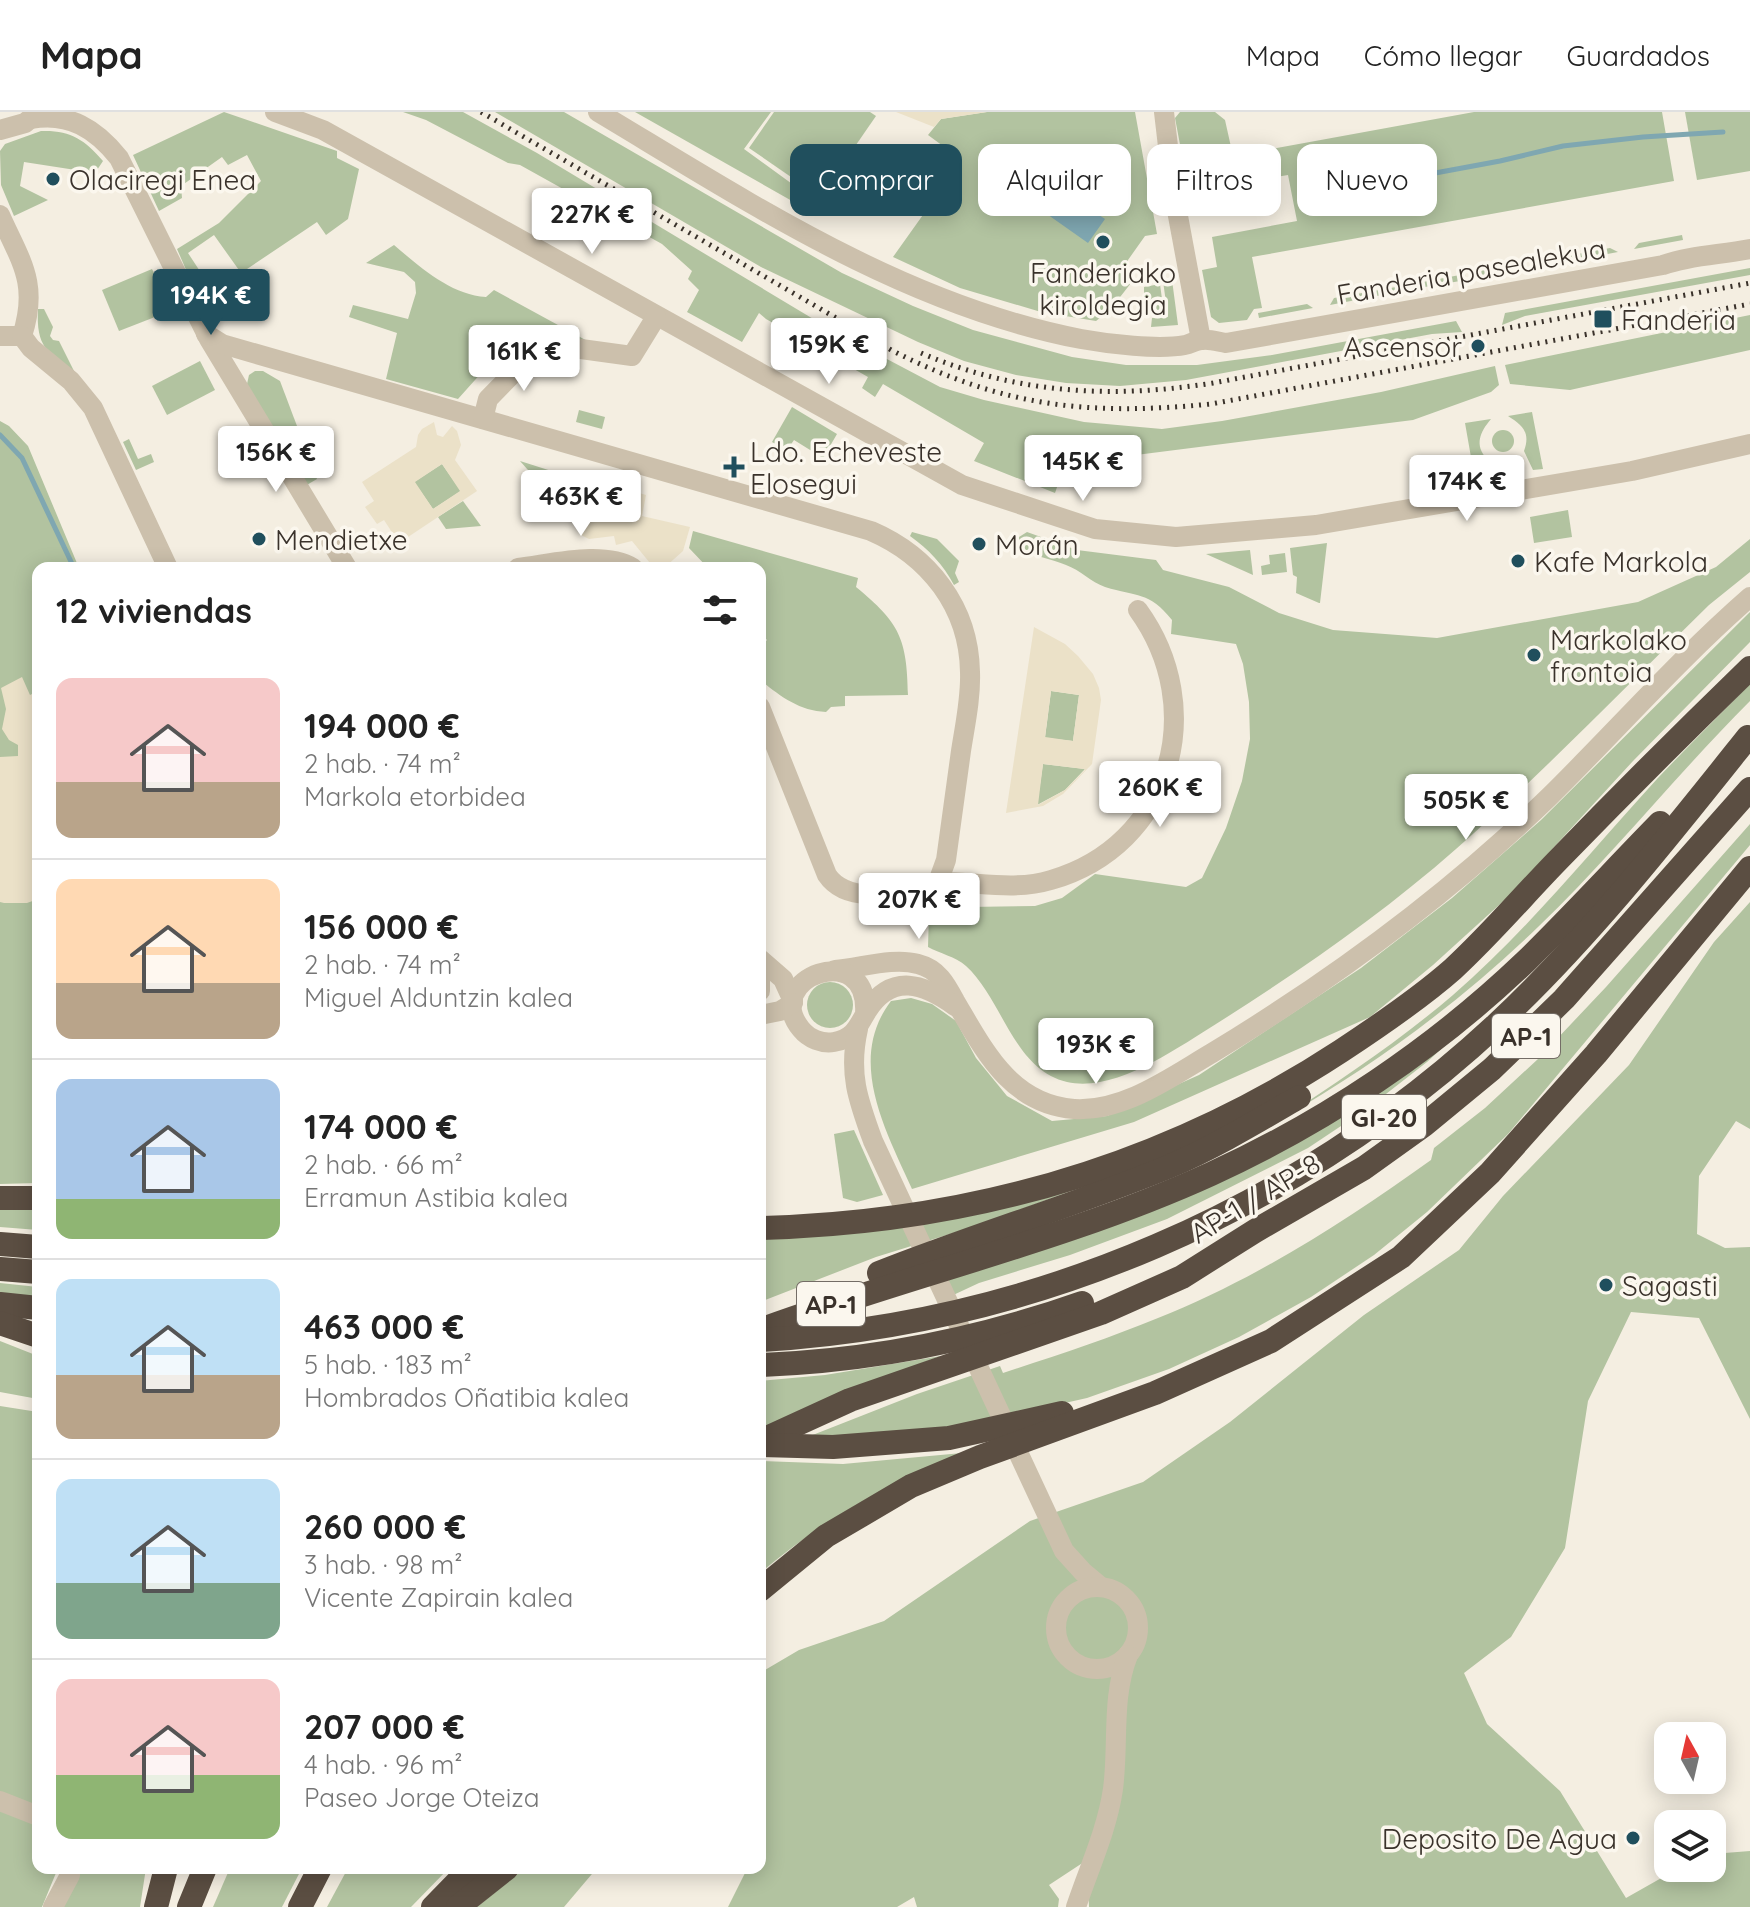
<!DOCTYPE html>
<html lang="es">
<head>
<meta charset="utf-8">
<style>
  body { margin:0; font-family:Quicksand,sans-serif; background:#f6f6f6; color:#222; height:100vh; display:flex; flex-direction:column; font-size:30px; white-space:nowrap }
  * { box-sizing:border-box; margin:0 }
  p { font-size:26px; color:#767676 }
  .icon { flex:none; width:44px; height:44px; fill:none; stroke:currentColor; stroke-width:2; stroke-linecap:round; stroke-linejoin:round }
  .map { position:relative; flex:1; overflow:hidden }
  .panel { position:absolute; left:32px; top:450px; width:734px; height:1312px; display:flex; flex-direction:column; background:#fff; border-radius:16px; box-shadow:0 4px 20px #0003 }
  .panel>* { flex:none }
  .guide { position:absolute; left:790px; top:32px; width:760px; height:72px; display:flex; gap:16px }
  .needle { width:52px; rotate:352deg }
  .tools { position:absolute; left:1654px; top:1610px; display:grid; gap:16px }
  .tools a { display:grid; place-items:center; width:72px; height:72px; border-radius:16px; background:#fff; box-shadow:0 4px 20px #0003; font-size:40px }
  .price { position:absolute; translate:-50% -68px; padding:0 18px; border-radius:8px; background:#fff; color:#222; font-size:26px; line-height:52px; filter:drop-shadow(0 2px 4px #0008) }
  .price::after { content:''; position:absolute; left:50%; top:48px; width:24px; height:18px; margin-left:-12px; background:inherit; clip-path:polygon(0 0,100% 0,50% 100%) }
  .price.selected { background:#204f5d; color:#fff }
  ul { padding:0; list-style:none }
  li { display:flex; align-items:center; gap:24px; height:200px; padding:0 24px }
  li+li { border-top:2px solid #e0e0e0 }
  li span { display:grid; place-items:center; flex:none; width:224px; height:160px; border-radius:16px; color:#555 }
  li>.icon { margin-inline-start:auto }
  span .icon { width:96px; height:96px; fill:#fffc; stroke-width:1 }
  li b { font-size:34px }
  h2 { display:flex; justify-content:space-between; align-items:center; height:96px; padding:0 24px; font-size:34px }
  .pill { padding:0 28px; border-radius:16px; background:#fff; box-shadow:0 4px 20px #0003; font-size:28px; line-height:72px }
  .pill.selected { background:#204f5d; color:#fff }
  header { display:flex; align-items:center; gap:48px; box-sizing:border-box; height:112px; padding:0 40px; background:#fff; border-bottom:2px solid #e0e0e0 }
  header strong { font-size:38px }
  nav { display:flex; gap:44px; margin-inline-start:auto; font-size:28px }
  .map>svg:first-child { display:block }
  .green { fill:#b2c3a0 }
  .plaza { fill:#ebe1c8; fill-rule:evenodd }
  .water { fill:#7fa7b1 }
  .lines { fill:none; stroke-linecap:round; stroke-linejoin:round }
  .stream { stroke:#7fa7b1; stroke-width:5 }
  .minor { stroke:#ccc0ac; stroke-width:20 }
  .highway { stroke:#5b4e42; stroke-width:24 }
  .rail { stroke:#3a322b; stroke-width:5; stroke-dasharray:2 6; stroke-linecap:butt }
  .poi-dot { fill:#204f5d; stroke:#fbf7ee; stroke-width:3 }
  .labels { text-anchor:middle; dominant-baseline:central; stroke-width:7; stroke-linejoin:round; paint-order:stroke }
  .shield { fill:#fbf7ee; stroke:#746d66; stroke-width:2 }
  .shield-label { font-size:26px; font-weight:bold; fill:#3a322b }
  .poi-label { font-size:28px; fill:#3a322b; stroke:#fbf7ee; text-anchor:start }
  .street-label { font-size:28px; fill:#3a322b; stroke:#fbf7ee }
</style>
</head>
<body>
<header>
<strong>Mapa</strong>
<nav><a>Mapa</a><a>Cómo llegar</a><a>Guardados</a></nav>
</header>
<div class="map">
<svg width="1750" height="1795" viewBox="0 0 1750 1795">
  <rect width="100%" height="100%" fill="#f4eee1"/>
  <!-- green -->
  <g class="green">
    <path d="M224 0 337 39V46L359 57 348 107 326 123 317 110 241 161 214 123 188 141 209 173 228 162 233 168 200 190 177 137 219 111 261 69 247 43 228 53 222 45 181 74 182 86 159 99 133 43Z"/>
    <path d="M403 0H463L537 41 830 217 940 275 984 288 1084 310 1162 317 1222 309 1381 280 1495 254 1499 273 1491 280 1413 308 1065 352 1055 381 974 349 984 331 883 272 875 285 862 276 868 265 766 207 759 201 742 230 687 200 699 178 688 167 692 159 662 132 520 53 508 51 426 8Z"/>
    <path d="M495 0H564L842 161 913 194 973 218 1072 245 1126 253H1197L1272 243 1456 209 1462 220 1432 222 1186 268 1120 274 1066 271 1016 263 964 249 918 230 761 155Z"/>
    <path d="M635 0H771L744 37 821 93 815 102Z"/>
    <path d="M774 0H870L876 4 820 85 749 36Z"/>
    <path d="M987 0H1135L1157 122 1145 124 1128 148 1125 162 1131 171 1110 198 1096 209 1041 200 960 176 893 145 962 48 928 23 941 7Z"/>
    <path d="M1180 0H1215L1225 8 1233 44 1474 0H1662L1674 69 1252 145 1262 196 1254 197 1247 208 1219 211 1211 205 1202 158 1217 155 1212 125 1297 109 1288 63 1207 77 1202 56 1185 59 1175 6Z"/>
    <path d="M1685 0H1750V59L1697 68Z"/>
    <path d="M41 19C70 18 84 27 103 49L95 61 24 50 20 74 48 88 14 104 1 73 0 39 5 32Z"/>
    <path d="M1682 123 1683 128 1634 137 1639 131Z"/>
    <path d="M394 133C420 155 451 183 486 185L494 178 591 231C514 214 507 233 458 287L386 267 397 221 349 205 353 193 408 207 416 181 415 170 404 160 366 151Z"/>
    <path d="M1610 136 1618 140 1544 154 1550 147Z"/>
    <path d="M1522 152 1530 156 1481 165 1480 159Z"/>
    <path d="M1750 156V163L1525 204 1502 213 1505 201Z"/>
    <path d="M152 157 173 198 119 219 102 178Z"/>
    <path d="M1465 162 1466 168 1419 176 1423 170Z"/>
    <path d="M1172 168 1178 213 1151 215 1152 206 1168 205 1163 169Z"/>
    <path d="M1160 172 1164 202 1149 204 1147 191H1144V175Z"/>
    <path d="M1396 175 1403 179 1330 193 1334 186Z"/>
    <path d="M1307 192 1313 196 1259 206 1258 201Z"/>
    <path d="M38 197H44L53 215 50 224 53 228 59 229 75 261C47 240 36 235 38 197Z"/>
    <path d="M1750 203V238L1570 278 1510 272 1505 253Z"/>
    <path d="M200 249 215 278 167 303 152 274Z"/>
    <path d="M255 259H263L280 269 317 367 305 374 247 272 249 263Z"/>
    <path d="M792 295 837 322 823 346 794 328 787 338 772 330Z"/>
    <path d="M579 298 605 305 602 317 576 310Z"/>
    <path d="M1532 300 1543 357 1533 358 1524 339C1531 320 1522 313 1508 304Z"/>
    <path d="M1491 307C1480 320 1474 333 1487 347L1486 366 1475 368 1465 311Z"/>
    <path d="M0 309 9 314 28 334 79 456H38V1071L0 1072Z"/>
    <circle cx="1503" cy="329" r="11"/>
    <path d="M129 327 138 347 151 342 154 350 136 358 123 330Z"/>
    <path d="M520 349 583 369 575 411Z"/>
    <path d="M442 352 461 379 433 397 414 370Z"/>
    <path d="M463 389 481 414 446 417 438 405Z"/>
    <path d="M1568 398 1572 425 1534 431 1530 405Z"/>
    <path d="M693 419 858 466 856 475C900 511 907 527 908 583L845 584V594L831 595 826 600C799 599 780 584 760 568V535L767 528 760 521V456H708L689 436Z"/>
    <path d="M912 420 937 427 959 449 955 461 959 470 954 473C943 452 929 438 910 424Z"/>
    <path d="M1027 420 1077 438 1156 448 1163 458 1229 475 1279 501 1333 518 1437 526 1638 490 1716 455 1750 427V460L1709 493C1625 575 1544 660 1456 737 1382 802 1300 859 1216 912 1177 936 1115 981 1067 970 1013 957 1003 888 966 854 956 845 939 841 928 835L929 801 968 795 1035 794 1062 786 1095 762 1186 775 1202 766 1226 716 1242 669 1250 627 1249 590 1243 552 1236 532 1171 522 1172 508C1149 479 1137 485 1105 475 1091 470 1080 458 1066 453 1050 446 1034 445 1018 436L1019 425Z"/>
    <path d="M1327 431 1320 491H1319L1296 481 1297 465 1293 463 1290 436Z"/>
    <path d="M1250 438 1253 463 1206 442Z"/>
    <path d="M1285 441 1287 460 1262 463 1261 454 1270 452 1269 443Z"/>
    <path d="M1750 500V530L1633 649 1510 783 1433 853 1370 905 1134 1010 912 1077C886 1019 846 948 891 889L911 886 932 892 956 909 976 946 1007 984 1052 1009 1107 1004 1199 963 1361 856 1452 786 1541 708Z"/>
    <path d="M1750 572V589C1677 662 1613 743 1538 815 1459 891 1376 952 1281 1007 1341 968 1399 929 1453 883 1528 818 1590 740 1657 667 1687 635 1719 604 1750 572Z"/>
    <path d="M1051 579 1079 583 1073 629 1045 626Z"/>
    <path d="M1043 652 1085 657 1065 678 1037 693Z"/>
    <path d="M1750 712V733L1508 1022 1427 1100 1374 1143 1311 1185 1239 1225 1169 1257 1087 1286 954 1316 805 1326 917 1282 1000 1254 1003 1261C1055 1244 1107 1227 1158 1206 1256 1167 1346 1109 1431 1048L1434 1036 1485 996 1538 947 1606 875Z"/>
    <path d="M1750 790V1017L1736 1009 1699 1064 1697 1122 1725 1136 1750 1135V1307L1699 1206 1631 1200 1588 1289 1565 1436 1511 1525 1464 1561 1487 1612 1560 1679 1626 1786 1679 1756H1712V1742L1750 1739V1795H1089L1087 1748 1049 1773 1059 1787 1058 1795H917L914 1785 897 1795H728L746 1759 739 1756H760V1561L799 1538 884 1509 1030 1409 1143 1370 1230 1310 1364 1203 1459 1138 1503 1084 1629 953 1714 830Z"/>
    <circle cx="830" cy="893" r="23"/>
    <path d="M1474 907 1427 950 1368 996 1308 1036 1167 1107 1070 1143 979 1171 949 1185 943 1168 1143 1101Z"/>
    <path d="M854 1018 883 1083 857 1090 843 1086 834 1022Z"/>
    <path d="M1109 1065 979 1113 876 1145 760 1190V1126Z"/>
    <path d="M38 1097V1118L0 1115V1098Z"/>
    <path d="M0 1171 38 1175V1186L0 1183Z"/>
    <path d="M0 1229 38 1244V1287L0 1280Z"/>
    <path d="M941 1244 838 1282 760 1319V1269L825 1263Z"/>
    <path d="M0 1294 38 1300V1698L0 1684Z"/>
    <path d="M962 1341C888 1371 822 1409 760 1461V1349L843 1352Z"/>
    <path d="M0 1695 38 1712V1756H58L42 1795H0Z"/>
    <path d="M72 1756H146L140 1795H60Z"/>
    <path d="M230 1756H302L282 1795H213Z"/>
    <path d="M348 1756H449L411 1795H327Z"/>
    <path d="M525 1756H597L564 1795H477Z"/>
  </g>
  <!-- plaza -->
  <g class="plaza">
    <path d="M896 0H987L941 7 934 15Z"/>
    <path d="M434 310 437 323 443 325 452 314 457 319 461 333 455 348 477 379 399 431 384 408 377 412 365 395 374 389 362 370 416 335 418 323 422 317ZM442 352 460 379 433 397 415 370Z"/>
    <path d="M588 366 646 383 642 404 690 415 683 439 664 456H654L632 429 616 433 614 424 589 427 581 423Z"/>
    <path d="M1034 515 1065 532 1078 544 1093 562 1099 576 1101 588 1092 652 1063 682 1043 694 1006 701ZM1051 579 1079 583 1073 629 1045 625ZM1043 652 1084 657 1085 658 1065 678 1038 693Z"/>
    <path d="M22 565 30 583 38 579V787L27 791H4L0 790V645L18 644V633L9 628 2 617 6 597 1 576Z"/>
  </g>
  <!-- water -->
  <g class="water">
    <path d="M1020 47 1037 63 1036 75 1031 80 1019 79 1013 72 1011 53 1014 49Z"/>
    <path d="M1060 77 1105 107 1088 131 1044 100Z"/>
  </g>
  <g class="lines">
    <!-- stream -->
    <g class="stream">
      <path d="M1333 69 1376 72 1500 49 1563 34 1643 25 1723 20"/>
      <path d="M0 323 22 346 74 456"/>
    </g>
    <!-- minor -->
    <g class="minor">
      <path d="M275 0 323 18 962 373 1095 417 1176 425 1316 413 1632 359 1750 332"/>
      <path d="M598 0C750 91 904 193 1081 227 1108 232 1159 238 1185 233 1191 232 1196 228 1202 228 1210 227 1219 230 1226 231L1663 153C1691 143 1720 143 1750 137"/>
      <path d="M1164 0 1173 77 1201 228"/>
      <path d="M31 7C69 0 96 17 119 46L209 227 347 456"/>
      <path d="M0 18 25 11 38 0"/>
      <path d="M0 103C21 150 39 171 22 224"/>
      <path d="M206 222 222 232 871 419C929 444 969 495 970 560 971 586 965 613 961 639 956 675 951 712 946 748L938 770"/>
      <path d="M0 224H22"/>
      <path d="M22 224 31 236 71 269 93 296 168 456"/>
      <path d="M483 307 488 287 536 238 559 234 632 244 656 205"/>
      <path d="M518 456C552 452 603 438 633 456"/>
      <path d="M760 595 827 763C846 791 889 782 918 776 925 774 933 770 941 770 979 770 1014 779 1051 768 1172 733 1209 596 1138 498"/>
      <path d="M760 847 783 867 793 889"/>
      <path d="M760 856V879"/>
      <path d="M835 858C861 856 893 845 918 852 938 857 946 872 955 889 984 938 1010 992 1074 997 1124 1000 1171 965 1212 941 1332 868 1448 783 1549 685 1616 619 1679 547 1750 485"/>
      <path d="M865 902C870 825 759 866 801 917 809 927 822 932 834 930 854 927 858 914 867 899 892 860 924 872 955 894"/>
      <path d="M760 903 780 899 793 891"/>
      <path d="M858 917C848 961 858 988 873 1029L1064 1439 1083 1460 1101 1475"/>
      <circle cx="1097" cy="1516" r="41"/>
      <path d="M0 1689 38 1704"/>
      <path d="M53 1795 70 1763V1756"/>
      <path d="M1076 1795C1089 1756 1107 1718 1113 1677 1119 1632 1111 1586 1128 1543"/>
    </g>
    <!-- highway -->
    <g class="highway">
      <path d="M0 1086H38"/>
      <path d="M760 1116C970 1111 1164 1055 1341 939 1379 914 1419 887 1453 857 1490 823 1523 784 1558 748 1621 683 1685 619 1750 556"/>
      <path d="M0 1132 38 1135"/>
      <path d="M0 1157 38 1160"/>
      <path d="M879 1161C975 1123 1073 1094 1168 1055 1213 1036 1256 1010 1299 985"/>
      <path d="M0 1192 38 1196"/>
      <path d="M0 1211 38 1224"/>
      <path d="M760 1218C909 1163 1066 1128 1211 1062 1325 1010 1434 937 1525 850 1571 805 1615 757 1660 711"/>
      <path d="M760 1228C1034 1212 1296 1099 1497 912 1589 826 1669 724 1748 625"/>
      <path d="M760 1253C869 1249 980 1227 1082 1191"/>
      <path d="M760 1329 850 1288 1101 1201 1182 1165 1255 1119 1364 1056 1424 1013 1492 957 1564 887 1750 677"/>
      <path d="M760 1333 833 1335 949 1326 1062 1301"/>
      <path d="M760 1478 826 1424 911 1374 980 1345 1155 1281 1271 1229 1401 1145 1490 1061 1596 942 1750 756"/>
      <path d="M156 1795 166 1756"/>
      <path d="M189 1795 205 1756"/>
      <path d="M300 1795 320 1756"/>
      <path d="M433 1795 471 1756"/>
      <path d="M458 1795 507 1756"/>
    </g>
    <!-- rail -->
    <g class="rail">
      <path d="M481 0 893 239C1004 295 1088 304 1211 292L1750 192"/>
      <path d="M921 241C1017 282 1112 287 1213 271L1750 171"/>
    </g>
  </g>
  <!-- markers -->
  <g class="poi-dot">
    <circle cx="53" cy="67" r="8"/>
    <circle cx="1103" cy="130" r="8"/>
    <rect x="1593" y="197" width="20" height="20" rx="4"/>
    <circle cx="1478" cy="234" r="8"/>
    <path d="M730 343h8v8h8v8h-8v8h-8v-8h-8v-8h8z"/>
    <circle cx="259" cy="427" r="8"/>
    <circle cx="979" cy="432" r="8"/>
    <circle cx="1518" cy="449" r="8"/>
    <circle cx="1534" cy="543" r="8"/>
    <circle cx="1606" cy="1173" r="8"/>
    <circle cx="1633" cy="1726" r="8"/>
  </g>
  <g class="labels">
    <!-- shield labels -->
    <g class="shield">
      <rect x="1492" y="902" width="68" height="44" rx="6"/>
      <rect x="1342" y="983" width="84" height="44" rx="6"/>
      <rect x="797" y="1170" width="68" height="44" rx="6"/>
    </g>
    <g class="shield-label">
      <text x="1526" y="924">AP-1</text>
      <text x="1384" y="1005">GI-20</text>
      <text x="831" y="1192">AP-1</text>
    </g>
    <!-- poi labels -->
    <g class="poi-label">
      <text x="69" y="67">Olaciregi Enea</text>
      <text x="1103" y="160" text-anchor="middle">Fanderiako<tspan x="1103" dy="32">kiroldegia</tspan></text>
      <text x="1621" y="207">Fanderia</text>
      <text x="1462" y="234" text-anchor="end">Ascensor</text>
      <text x="750" y="339">Ldo. Echeveste<tspan x="750" dy="32">Elosegui</tspan></text>
      <text x="275" y="427">Mendietxe</text>
      <text x="995" y="432">Morán</text>
      <text x="1534" y="449">Kafe Markola</text>
      <text x="1550" y="527">Markolako<tspan x="1550" dy="32">frontoia</tspan></text>
      <text x="1622" y="1173">Sagasti</text>
      <text x="1617" y="1726" text-anchor="end">Deposito De Agua</text>
    </g>
    <!-- street labels -->
    <g class="street-label">
      <text transform="translate(1471 159) rotate(-10)">Fanderia pasealekua</text>
      <text transform="translate(1255 1086) rotate(-31)">AP-1 / AP-8</text>
    </g>
  </g>
</svg>
<div class="tools">
<a><svg class="needle" viewBox="-14 -14 28 28"><path d="M0-13l5 13h-10z" fill="#e53935"/><path d="M0 13l5-13h-10z" fill="#767676"/></svg></a>
<a><svg class="icon" aria-label="layers" viewBox="0 0 24 24"><path d="M12 4l9 5-9 5-9-5zM3 14l9 5 9-5"/></svg></a>
</div>
<b class="price" style="left:592px;top:144px">227K €</b>
<b class="price selected" style="left:211px;top:225px">194K €</b>
<b class="price" style="left:829px;top:274px">159K €</b>
<b class="price" style="left:524px;top:281px">161K €</b>
<b class="price" style="left:276px;top:382px">156K €</b>
<b class="price" style="left:1083px;top:391px">145K €</b>
<b class="price" style="left:1467px;top:411px">174K €</b>
<b class="price" style="left:581px;top:426px">463K €</b>
<b class="price" style="left:1160px;top:717px">260K €</b>
<b class="price" style="left:1466px;top:730px">505K €</b>
<b class="price" style="left:919px;top:829px">207K €</b>
<b class="price" style="left:1096px;top:974px">193K €</b>
<div class="guide">
<a class="pill selected">Comprar</a>
<a class="pill">Alquilar</a>
<a class="pill">Filtros</a>
<a class="pill">Nuevo</a>
</div>
<section class="panel">
<h2>12 viviendas<svg class="icon" aria-label="filters" viewBox="0 0 24 24"><path d="M4 7h16M4 17h16"/><circle cx="9" cy="7" r="2"/><circle cx="15" cy="17" r="2"/></svg></h2>
<ul>
<li><span style="background:linear-gradient(#f6c9c9 65%,#b9a48a 0)"><svg class="icon" aria-label="home" viewBox="0 0 24 24"><path d="M3 11l9-7 9 7M6 9v11h12V9"/></svg></span><div><b>194 000 €</b><p>2 hab. · 74 m²</p><p>Markola etorbidea</p></div></li>
<li><span style="background:linear-gradient(#ffd9b3 65%,#b9a48a 0)"><svg class="icon" aria-label="home" viewBox="0 0 24 24"><path d="M3 11l9-7 9 7M6 9v11h12V9"/></svg></span><div><b>156 000 €</b><p>2 hab. · 74 m²</p><p>Miguel Alduntzin kalea</p></div></li>
<li><span style="background:linear-gradient(#a9c7e8 75%,#8fb573 0)"><svg class="icon" aria-label="home" viewBox="0 0 24 24"><path d="M3 11l9-7 9 7M6 9v11h12V9"/></svg></span><div><b>174 000 €</b><p>2 hab. · 66 m²</p><p>Erramun Astibia kalea</p></div></li>
<li><span style="background:linear-gradient(#bfe0f5 60%,#b9a48a 0)"><svg class="icon" aria-label="home" viewBox="0 0 24 24"><path d="M3 11l9-7 9 7M6 9v11h12V9"/></svg></span><div><b>463 000 €</b><p>5 hab. · 183 m²</p><p>Hombrados Oñatibia kalea</p></div></li>
<li><span style="background:linear-gradient(#bfe0f5 65%,#7fa58c 0)"><svg class="icon" aria-label="home" viewBox="0 0 24 24"><path d="M3 11l9-7 9 7M6 9v11h12V9"/></svg></span><div><b>260 000 €</b><p>3 hab. · 98 m²</p><p>Vicente Zapirain kalea</p></div></li>
<li><span style="background:linear-gradient(#f6c9c9 60%,#8fb573 0)"><svg class="icon" aria-label="home" viewBox="0 0 24 24"><path d="M3 11l9-7 9 7M6 9v11h12V9"/></svg></span><div><b>207 000 €</b><p>4 hab. · 96 m²</p><p>Paseo Jorge Oteiza</p></div></li>
</ul>
</section>
</div>
</body>
</html>
